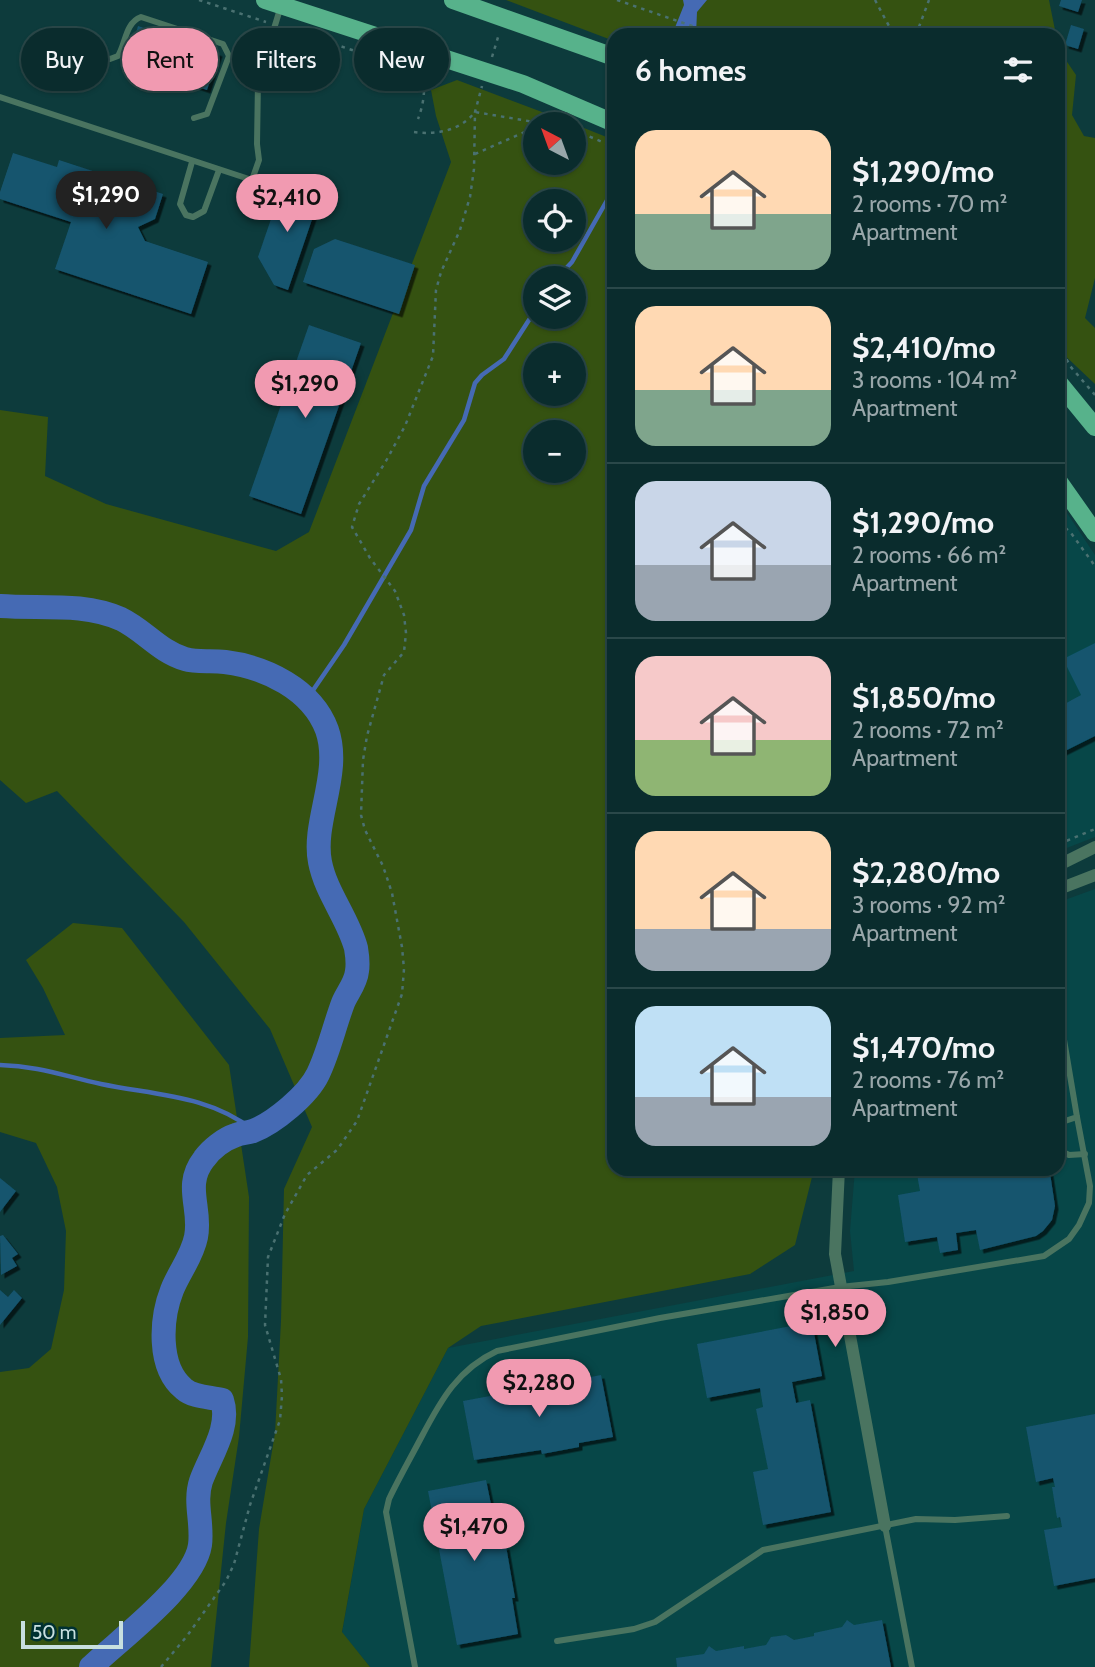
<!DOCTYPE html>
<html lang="en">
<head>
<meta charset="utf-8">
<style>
  body { margin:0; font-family:Cabin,sans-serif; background:#183839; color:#f1f3f6; height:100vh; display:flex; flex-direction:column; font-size:26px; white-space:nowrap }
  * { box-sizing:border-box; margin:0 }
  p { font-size:23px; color:#99a7aa }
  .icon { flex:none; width:38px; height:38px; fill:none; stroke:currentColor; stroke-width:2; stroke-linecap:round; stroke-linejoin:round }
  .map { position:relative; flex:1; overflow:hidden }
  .drawer { position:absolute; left:607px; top:28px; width:458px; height:1148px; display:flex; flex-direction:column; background:#0a2c2d; border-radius:21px; box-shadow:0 2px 5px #0004,0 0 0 2px #2a4849 }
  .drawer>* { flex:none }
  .banner { position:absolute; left:21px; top:28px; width:481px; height:63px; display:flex; gap:14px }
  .needle { width:46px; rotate:319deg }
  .controls { position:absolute; left:523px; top:112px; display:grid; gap:14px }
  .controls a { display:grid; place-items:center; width:63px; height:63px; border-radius:50%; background:#0a2c2d; box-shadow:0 2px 5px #0004,0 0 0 2px #2a4849; font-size:35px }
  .scale { position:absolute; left:21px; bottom:18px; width:102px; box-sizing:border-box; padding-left:7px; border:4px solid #c8dfdf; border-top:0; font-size:19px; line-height:24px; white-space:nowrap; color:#c8dfdf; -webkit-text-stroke:5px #003132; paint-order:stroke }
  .price { position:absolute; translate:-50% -60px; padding:0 16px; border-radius:24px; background:#f19ab1; color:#111; font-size:23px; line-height:46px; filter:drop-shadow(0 2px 4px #0008) }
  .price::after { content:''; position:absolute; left:50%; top:42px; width:21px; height:16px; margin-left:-10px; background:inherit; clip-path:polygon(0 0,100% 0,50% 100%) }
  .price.current { background:#222; color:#fff }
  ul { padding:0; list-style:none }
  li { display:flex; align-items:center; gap:21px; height:175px; padding:0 28px }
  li+li { border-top:2px solid #2a4849 }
  li span { display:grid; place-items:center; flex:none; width:196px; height:140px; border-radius:21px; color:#555 }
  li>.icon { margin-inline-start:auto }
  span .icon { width:84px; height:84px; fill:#fffc; stroke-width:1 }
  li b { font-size:30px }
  h2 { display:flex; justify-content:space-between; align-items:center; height:84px; padding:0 28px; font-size:30px }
  .chip { padding:0 24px; border-radius:32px; background:#0a2c2d; box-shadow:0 2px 5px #0004,0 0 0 2px #2a4849; font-size:24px; line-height:63px }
  .chip.current { background:#f19ab1; color:#111 }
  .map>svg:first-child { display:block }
  .built { fill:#074748 }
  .green { fill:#355211; fill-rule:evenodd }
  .water { fill:#456ab4 }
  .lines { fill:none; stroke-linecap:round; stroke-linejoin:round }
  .stream { stroke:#456ab4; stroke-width:4.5 }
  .river { stroke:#456ab4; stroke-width:24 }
  .building { fill:#15546e; filter:url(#shadow) }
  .path { stroke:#4a7171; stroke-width:2.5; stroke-dasharray:3.5 5; stroke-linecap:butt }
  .service { stroke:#4a7460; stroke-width:6 }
  .minor { stroke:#4a7460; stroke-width:12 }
  .primary { stroke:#57b28b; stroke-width:18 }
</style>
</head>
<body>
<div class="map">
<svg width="1095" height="1667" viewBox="0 0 1095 1667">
  <defs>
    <filter id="shadow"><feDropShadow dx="3.5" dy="3.5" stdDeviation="0" flood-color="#0009"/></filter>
  </defs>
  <rect width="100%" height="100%" fill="#0d3b3c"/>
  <!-- built -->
  <g class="built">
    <path d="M1059 501 1095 555V837L1059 851Z"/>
    <path d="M1095 889V1667H370L342 1633 364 1509 448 1348 854 1271 850 1231 855 1169H1059V902Z"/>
  </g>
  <!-- green -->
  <g class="green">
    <path d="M506 0H1049L1056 35H614V41Z"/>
    <path d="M1059 50 1076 75 1072 115 1084 136 1095 138V278L1085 318 1095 328V384L1059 350Z"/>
    <path d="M457 80 574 124H536V163H574V124L614 140V1169H814L795 1245 750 1274 481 1326 448 1348 364 1509 342 1632 370 1667H249L259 1529 275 1433 281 1321 284 1189 312 1127 270 1029 184 922 57 791 26 803 0 780V410L48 417 45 476 106 504 276 551 309 532 451 162 436 116 431 90ZM536 201H574V240H536ZM536 278H574V317H536ZM536 355H574V394H536ZM536 432H574V471H536Z"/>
    <path d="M73 923 122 928 229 1065 249 1197 248 1337 239 1437 226 1523 211 1667H0V1372L29 1368 51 1349 64 1290 66 1231 57 1187 36 1143 0 1132V1038L65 1035 43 988 26 960Z"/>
  </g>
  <!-- water -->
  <path class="water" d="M683 0H707L697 12 696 35H672L684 5Z"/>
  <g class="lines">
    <!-- stream -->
    <g class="stream">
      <path d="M557 278 572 262 614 188"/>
      <path d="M307 699 344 645 411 530 424 486 464 420 475 383 482 375 504 359 536 309"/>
      <path d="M0 1065C38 1066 64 1076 101 1084 154 1095 209 1095 253 1130"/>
    </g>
    <!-- river -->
    <path class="river" d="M0 606C40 609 83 602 121 619 144 630 160 652 185 659 198 663 211 660 225 662 265 667 312 689 327 730 342 773 312 822 320 862 326 893 348 918 356 948 357 954 358 965 357 971 356 983 347 993 343 1003 334 1027 329 1051 318 1074 308 1095 274 1123 253 1131 247 1133 241 1133 236 1135 224 1139 211 1149 204 1159 183 1186 202 1208 196 1237 192 1257 179 1272 172 1290 161 1318 157 1367 184 1389 193 1397 210 1397 222 1400 231 1427 210 1456 201 1481 194 1502 203 1523 200 1545 194 1585 120 1639 91 1667"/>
  </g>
  <!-- building -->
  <g class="building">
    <path d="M1061 0H1082L1078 12 1059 6Z"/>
    <path d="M1071 25 1084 29 1078 49 1065 45Z"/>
    <path d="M138 26 219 53 207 90 127 63Z"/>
    <path d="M13 153 57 167 59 160 163 194 155 219 138 227 145 241 208 262 191 314 55 269 71 222 0 199V192Z"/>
    <path d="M283 184 320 196 288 290 274 285 258 257Z"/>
    <path d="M335 239 415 265 399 314 303 282 314 249Z"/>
    <path d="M309 325 361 343 301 514 249 496Z"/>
    <path d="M1095 643V736L1059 754V707L1081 695 1063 659Z"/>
    <path d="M916 1169H1047L1050 1173 1055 1206 1052 1220 1043 1231 1036 1236 980 1250 976 1230 956 1233 958 1250 940 1253 937 1237 905 1242 898 1195 920 1191Z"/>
    <path d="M0 1178 16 1191 0 1212Z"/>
    <path d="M3 1235 18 1254 12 1258 17 1266 1 1275 0 1236Z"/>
    <path d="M0 1290 8 1297 14 1290 22 1298 0 1325Z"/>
    <path d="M812 1322 822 1376 792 1382 796 1403 810 1400 831 1512 763 1525 753 1472 768 1469 756 1409 763 1407 760 1388 707 1398 697 1344Z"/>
    <path d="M601 1375 613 1437 579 1443V1447L542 1454 541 1450 474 1460 463 1401Z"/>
    <path d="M1095 1414V1578L1054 1586 1044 1530 1062 1527 1060 1517 1057 1518 1052 1487H1055L1053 1478 1036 1482 1026 1427Z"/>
    <path d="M486 1480 493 1514 496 1513 502 1547 506 1546 515 1598H512L518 1634 457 1645 428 1491Z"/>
    <path d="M847 1620 854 1625 882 1620 891 1667H677L676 1658 704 1654 709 1646 716 1651 744 1646V1649L766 1645 771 1637 786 1635 794 1640 814 1636V1633L842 1627Z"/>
  </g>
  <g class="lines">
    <!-- path -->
    <g class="path">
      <path d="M199 0 266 22"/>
      <path d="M617 0 718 35"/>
      <path d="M875 0 889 26 897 35"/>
      <path d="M285 28 419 72C428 84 423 106 418 119"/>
      <path d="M916 35 929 0"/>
      <path d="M492 57 499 34"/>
      <path d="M574 130 614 147"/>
      <path d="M414 132C436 135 460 131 475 112L546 124"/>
      <path d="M475 154 536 127"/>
      <path d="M1059 344 1070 366 1095 395"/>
      <path d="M1059 522 1071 533 1095 566"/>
      <path d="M1059 844 1095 829"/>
      <path d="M161 1667 187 1636 226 1581 234 1564 250 1505 280 1420 282 1396 281 1379 265 1325 268 1257 285 1214 307 1175 337 1150 357 1121 402 994 404 969 402 947 392 893 383 866 365 830 361 815 363 760 367 736 384 675 404 652 406 633 404 615 395 591 370 558 352 527 359 504 386 461 405 426 433 356 436 290 441 272 460 230 470 197 474 169 475 112 482 86"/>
    </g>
    <!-- service -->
    <g class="service">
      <path d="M98 57 110 59 118 56C126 43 125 23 141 17L223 44 229 56 207 114 194 118"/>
      <path d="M0 97 252 180 259 160 257 144 258 81 280 9"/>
      <path d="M192 162 180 204 186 215 193 217 204 211 219 170"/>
      <path d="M1059 1010 1077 1117 1059 1123"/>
      <path d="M1059 1150 1069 1155 1085 1154"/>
      <path d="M885 1526 912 1667"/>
      <path d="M557 1641 634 1629 655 1622 763 1550 916 1519 955 1520 1007 1516"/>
      <path d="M415 1667 386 1512 389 1499C399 1478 411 1457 422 1436 441 1400 458 1369 497 1351L660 1318 840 1287 888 1282 1044 1256 1069 1239 1079 1225 1089 1203 1090 1186 1077 1117"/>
    </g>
    <!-- minor -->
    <g class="minor">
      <path d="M1059 865 1095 847"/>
      <path d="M1059 889 1095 875"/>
      <path d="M839 1169 835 1254 885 1526"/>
    </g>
    <!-- primary -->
    <g class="primary">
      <path d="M265 0 523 84 614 123"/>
      <path d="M453 0 614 57"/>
      <path d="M1059 383 1095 427"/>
      <path d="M1059 482 1095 533"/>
    </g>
  </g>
</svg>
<div class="controls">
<a><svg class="needle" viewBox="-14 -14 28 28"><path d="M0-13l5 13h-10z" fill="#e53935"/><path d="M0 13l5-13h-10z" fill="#99a7aa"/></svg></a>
<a><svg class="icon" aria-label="locate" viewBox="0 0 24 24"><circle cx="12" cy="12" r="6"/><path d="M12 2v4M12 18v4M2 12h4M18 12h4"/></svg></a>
<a><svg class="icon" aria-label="layers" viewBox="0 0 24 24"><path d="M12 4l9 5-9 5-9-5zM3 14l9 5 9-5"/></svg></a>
<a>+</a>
<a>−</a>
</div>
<div class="scale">50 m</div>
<b class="price current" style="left:106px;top:231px">$1,290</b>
<b class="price" style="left:287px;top:234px">$2,410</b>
<b class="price" style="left:305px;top:420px">$1,290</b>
<b class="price" style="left:835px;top:1349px">$1,850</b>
<b class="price" style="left:539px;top:1419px">$2,280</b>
<b class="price" style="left:474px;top:1563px">$1,470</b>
<div class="banner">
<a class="chip">Buy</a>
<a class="chip current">Rent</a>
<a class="chip">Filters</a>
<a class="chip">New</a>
</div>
<section class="drawer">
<h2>6 homes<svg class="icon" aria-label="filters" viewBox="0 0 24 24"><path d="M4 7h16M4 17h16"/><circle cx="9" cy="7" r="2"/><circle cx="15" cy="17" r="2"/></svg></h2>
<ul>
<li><span style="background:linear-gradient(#ffd9b3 60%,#7fa58c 0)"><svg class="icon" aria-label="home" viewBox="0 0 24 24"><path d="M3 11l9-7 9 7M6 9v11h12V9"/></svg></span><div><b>$1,290/mo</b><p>2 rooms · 70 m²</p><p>Apartment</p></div></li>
<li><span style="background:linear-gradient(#ffd9b3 60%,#7fa58c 0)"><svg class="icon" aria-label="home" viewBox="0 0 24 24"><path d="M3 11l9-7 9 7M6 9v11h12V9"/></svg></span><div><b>$2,410/mo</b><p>3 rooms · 104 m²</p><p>Apartment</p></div></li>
<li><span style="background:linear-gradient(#c9d6e8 60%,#9aa5b1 0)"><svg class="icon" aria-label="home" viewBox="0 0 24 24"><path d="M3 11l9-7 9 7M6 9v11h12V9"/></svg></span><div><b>$1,290/mo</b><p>2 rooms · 66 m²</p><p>Apartment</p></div></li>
<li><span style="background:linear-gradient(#f6c9c9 60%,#8fb573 0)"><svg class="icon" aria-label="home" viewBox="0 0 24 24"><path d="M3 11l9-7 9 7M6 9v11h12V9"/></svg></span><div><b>$1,850/mo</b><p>2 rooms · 72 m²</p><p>Apartment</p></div></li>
<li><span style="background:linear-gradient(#ffd9b3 70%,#9aa5b1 0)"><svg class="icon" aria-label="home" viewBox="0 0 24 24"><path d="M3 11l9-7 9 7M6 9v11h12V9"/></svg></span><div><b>$2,280/mo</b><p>3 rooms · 92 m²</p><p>Apartment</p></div></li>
<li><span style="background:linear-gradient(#bfe0f5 65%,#9aa5b1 0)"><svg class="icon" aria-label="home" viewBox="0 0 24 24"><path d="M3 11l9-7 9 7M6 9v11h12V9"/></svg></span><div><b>$1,470/mo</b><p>2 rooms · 76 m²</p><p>Apartment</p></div></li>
</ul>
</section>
</div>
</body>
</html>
